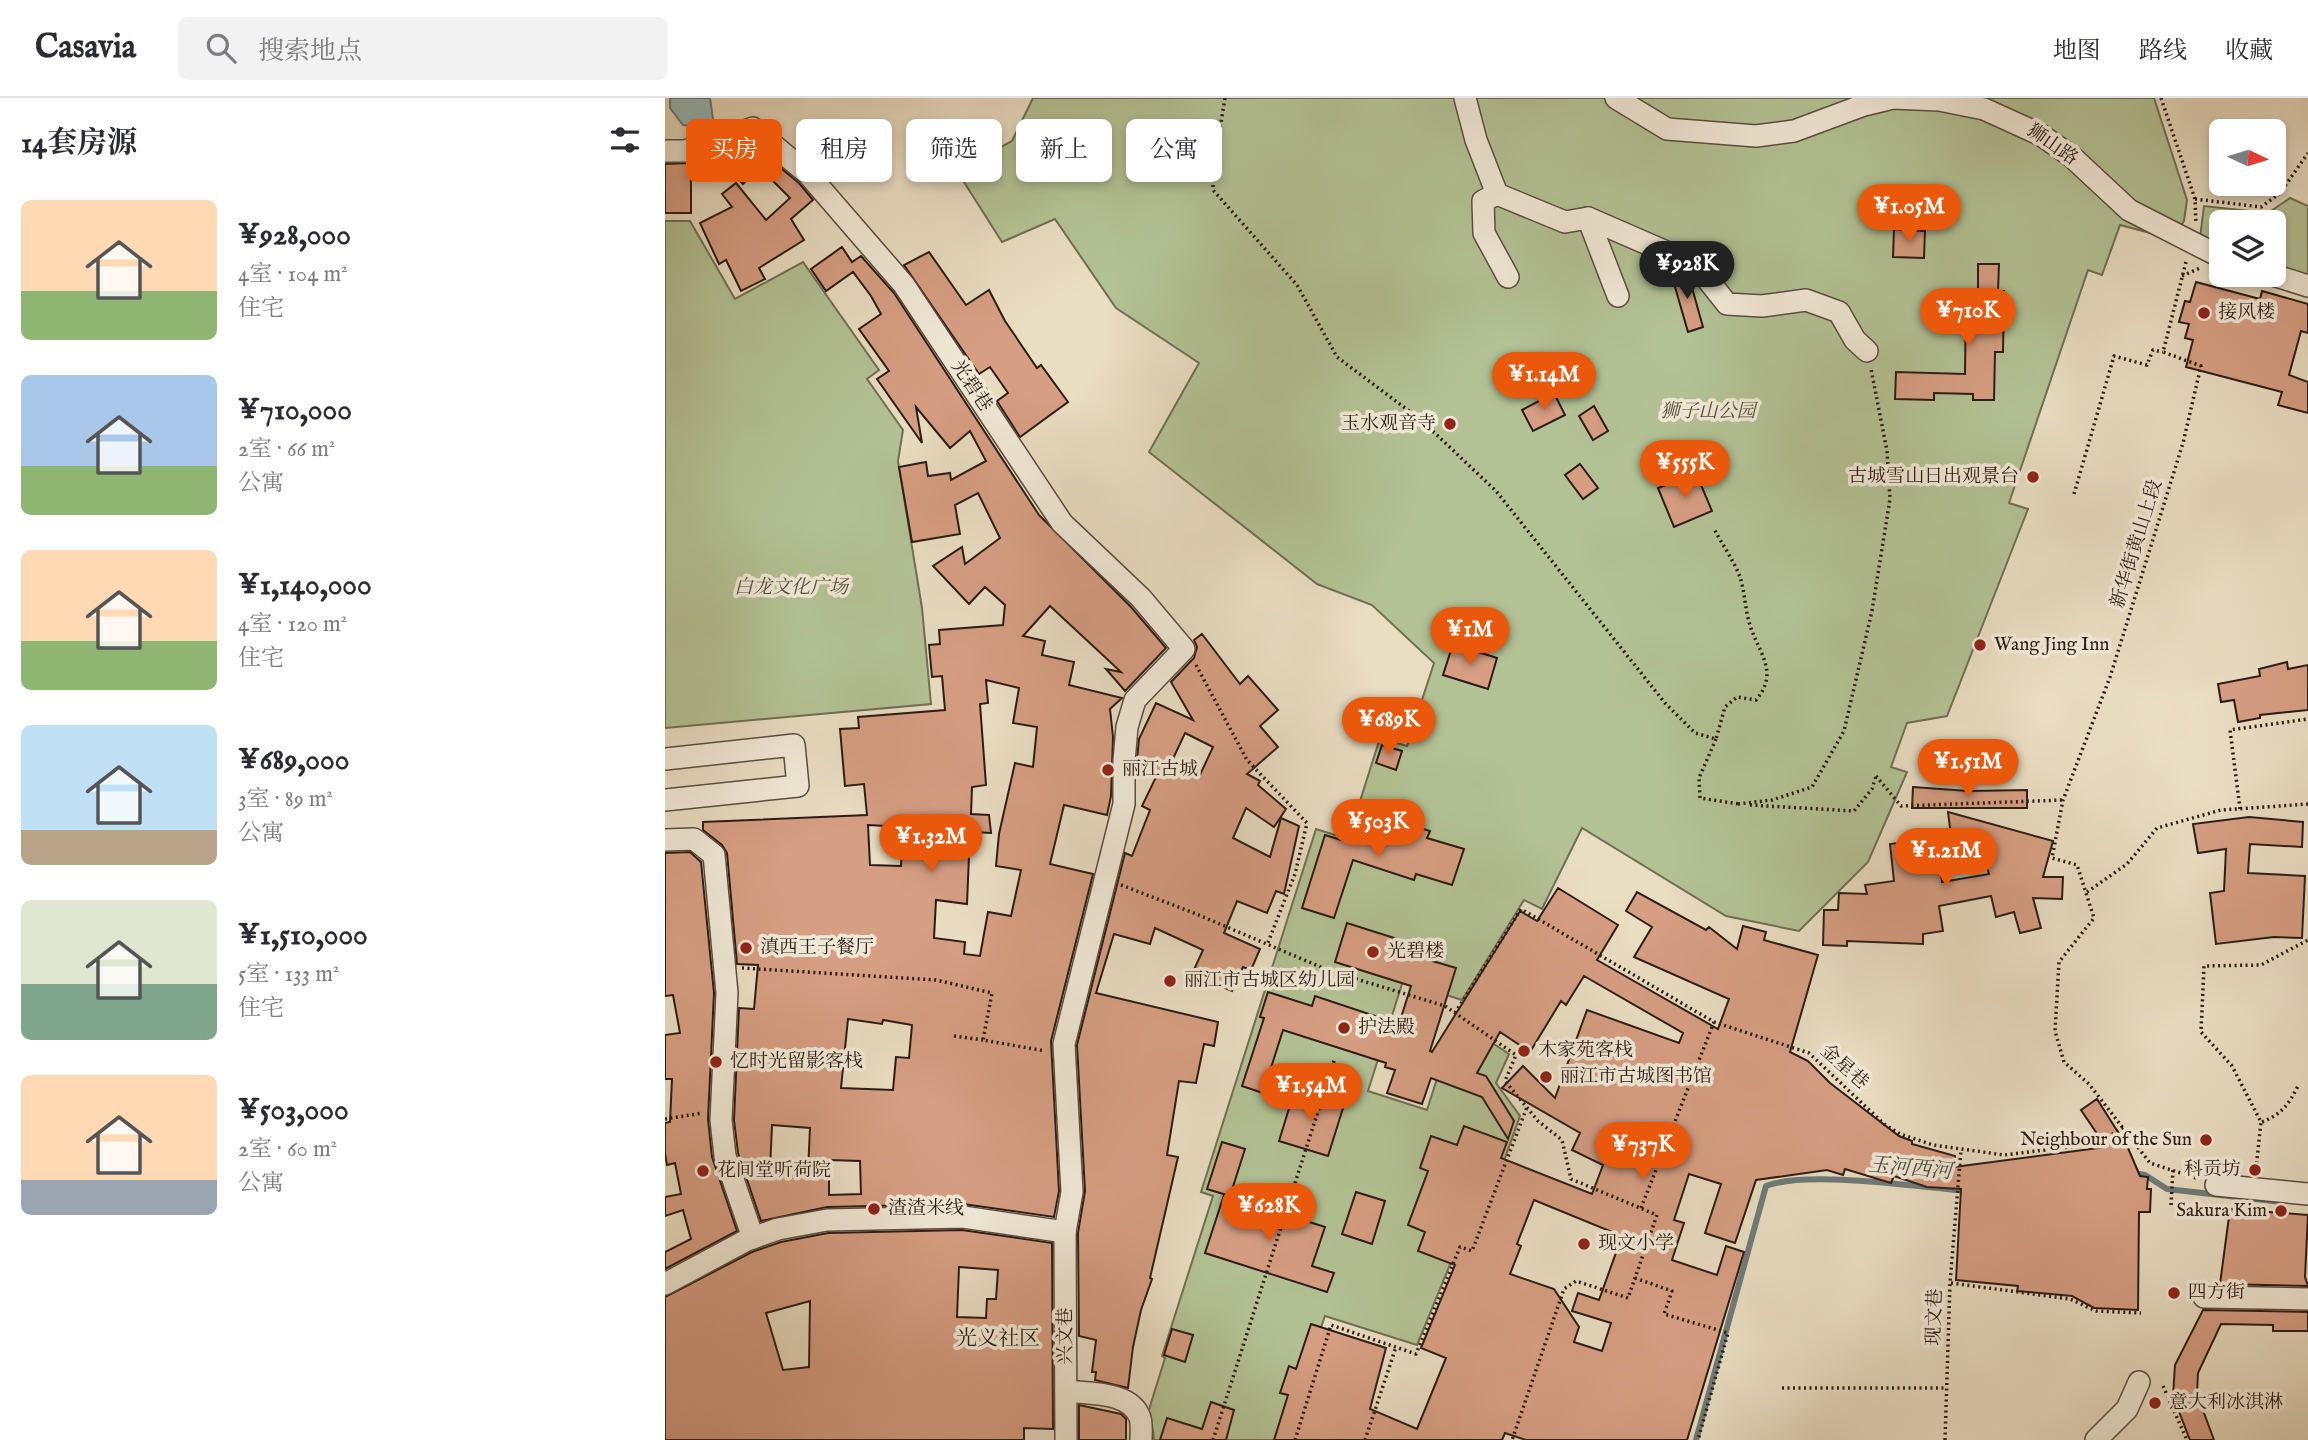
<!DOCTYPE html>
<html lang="zh">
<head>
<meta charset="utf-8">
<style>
  body { margin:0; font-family:"IM FELL English","Noto Serif SC",serif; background:#f2f2f3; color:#2b2b33; height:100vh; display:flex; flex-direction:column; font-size:26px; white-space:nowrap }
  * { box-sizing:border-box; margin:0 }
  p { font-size:23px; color:#7c7c81 }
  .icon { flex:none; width:38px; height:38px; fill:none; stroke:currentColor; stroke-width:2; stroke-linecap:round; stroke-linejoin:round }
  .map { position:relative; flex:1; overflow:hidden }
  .sheet { display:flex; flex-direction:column; background:#fff; width:665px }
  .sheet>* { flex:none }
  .hud { position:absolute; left:21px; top:21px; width:665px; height:63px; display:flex; gap:14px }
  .needle { width:46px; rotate:94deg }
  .fabs { position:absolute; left:1544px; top:21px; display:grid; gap:14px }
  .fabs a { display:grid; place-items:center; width:77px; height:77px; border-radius:10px; background:#fff; box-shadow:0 4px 10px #0003; font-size:35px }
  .price { position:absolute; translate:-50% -60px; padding:0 16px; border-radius:24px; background:#ea580c; color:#fff; font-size:23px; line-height:46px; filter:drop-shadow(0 2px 4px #0008) }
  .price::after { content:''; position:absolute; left:50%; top:42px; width:21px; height:16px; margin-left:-10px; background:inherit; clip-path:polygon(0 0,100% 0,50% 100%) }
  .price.active { background:#222; color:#fff }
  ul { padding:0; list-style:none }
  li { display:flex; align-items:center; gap:21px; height:175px; padding:0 21px }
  li span { display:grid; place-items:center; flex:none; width:196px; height:140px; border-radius:10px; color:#555 }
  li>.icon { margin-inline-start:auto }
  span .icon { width:84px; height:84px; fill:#fffc; stroke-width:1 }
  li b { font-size:30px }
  h2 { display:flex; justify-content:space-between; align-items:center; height:84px; padding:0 21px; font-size:30px }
  .chip { padding:0 24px; border-radius:10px; background:#fff; box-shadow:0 4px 10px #0003; font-size:24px; line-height:63px }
  .chip.active { background:#ea580c; color:#fff }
  header { display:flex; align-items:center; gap:42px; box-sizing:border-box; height:98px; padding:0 35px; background:#fff; border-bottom:2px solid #e1e1e2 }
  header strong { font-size:33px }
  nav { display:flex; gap:38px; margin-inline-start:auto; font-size:24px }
  .search { width:490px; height:63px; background:#f2f2f3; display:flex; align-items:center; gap:18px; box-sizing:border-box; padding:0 24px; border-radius:10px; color:#7c7c81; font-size:26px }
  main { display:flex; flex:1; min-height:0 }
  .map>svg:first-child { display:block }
  .green { fill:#b3c295; stroke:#706f55; stroke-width:2 }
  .water { fill:#9ababc; stroke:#6e7b79; stroke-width:2 }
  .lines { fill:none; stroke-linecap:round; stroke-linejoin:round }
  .stream { stroke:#6e7b79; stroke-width:6 }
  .building { fill:#d69e83; stroke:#2c1c15; stroke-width:2; fill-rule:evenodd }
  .minor-casing { stroke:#5b4c40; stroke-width:24 }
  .path { stroke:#2c1c15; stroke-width:3.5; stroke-dasharray:2 3.5; stroke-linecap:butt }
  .minor { stroke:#f1e9d7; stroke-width:21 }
  .poi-dot { fill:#8f2418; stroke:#f1e9d7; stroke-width:2.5 }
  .labels { text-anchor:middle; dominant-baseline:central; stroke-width:7; stroke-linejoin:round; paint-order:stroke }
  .street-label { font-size:19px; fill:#2c1c15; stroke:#f1e9d7 }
  .poi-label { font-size:19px; fill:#2c1c15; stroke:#f1e9d7; text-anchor:start }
  .park-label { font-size:19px; font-style:italic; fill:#544e3b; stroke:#f1e9d7 }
  .water-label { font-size:21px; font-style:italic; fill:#4d4b47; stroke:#f1e9d7 }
  .neighbourhood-label { font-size:21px; fill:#2c1c15; stroke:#f1e9d7 }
</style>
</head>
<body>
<header>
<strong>Casavia</strong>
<div class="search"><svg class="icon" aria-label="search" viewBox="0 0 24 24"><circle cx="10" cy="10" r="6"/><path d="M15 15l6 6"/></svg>搜索地点</div>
<nav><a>地图</a><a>路线</a><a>收藏</a></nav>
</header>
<main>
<section class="sheet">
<h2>14套房源<svg class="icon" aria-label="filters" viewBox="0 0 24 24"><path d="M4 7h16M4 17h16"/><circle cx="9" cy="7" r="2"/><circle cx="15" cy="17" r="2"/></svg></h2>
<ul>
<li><span style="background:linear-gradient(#ffd9b3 65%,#8fb573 0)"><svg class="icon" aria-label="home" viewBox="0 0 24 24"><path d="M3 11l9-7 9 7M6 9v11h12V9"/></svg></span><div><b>¥928,000</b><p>4室 · 104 m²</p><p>住宅</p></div></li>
<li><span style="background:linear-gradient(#a9c7e8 65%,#8fb573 0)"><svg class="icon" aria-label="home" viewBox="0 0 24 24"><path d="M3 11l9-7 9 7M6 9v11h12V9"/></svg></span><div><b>¥710,000</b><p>2室 · 66 m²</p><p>公寓</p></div></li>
<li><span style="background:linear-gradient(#ffd9b3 65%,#8fb573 0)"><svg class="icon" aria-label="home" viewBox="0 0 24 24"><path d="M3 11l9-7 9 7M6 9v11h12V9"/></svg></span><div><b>¥1,140,000</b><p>4室 · 120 m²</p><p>住宅</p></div></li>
<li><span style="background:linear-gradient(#bfe0f5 75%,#b9a48a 0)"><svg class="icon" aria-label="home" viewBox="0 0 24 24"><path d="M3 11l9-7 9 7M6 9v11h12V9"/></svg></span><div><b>¥689,000</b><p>3室 · 89 m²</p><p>公寓</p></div></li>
<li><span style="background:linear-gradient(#dfe7d0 60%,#7fa58c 0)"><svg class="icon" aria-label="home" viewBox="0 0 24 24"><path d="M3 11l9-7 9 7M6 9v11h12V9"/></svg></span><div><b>¥1,510,000</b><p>5室 · 133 m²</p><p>住宅</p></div></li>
<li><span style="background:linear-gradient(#ffd9b3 75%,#9aa5b1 0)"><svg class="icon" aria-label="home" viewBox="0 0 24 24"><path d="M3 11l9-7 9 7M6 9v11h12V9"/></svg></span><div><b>¥503,000</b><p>2室 · 60 m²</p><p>公寓</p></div></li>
</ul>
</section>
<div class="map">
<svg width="1643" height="1342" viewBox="0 0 1643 1342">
  <rect width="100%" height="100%" fill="#e9ddc2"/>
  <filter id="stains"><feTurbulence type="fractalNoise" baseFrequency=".00286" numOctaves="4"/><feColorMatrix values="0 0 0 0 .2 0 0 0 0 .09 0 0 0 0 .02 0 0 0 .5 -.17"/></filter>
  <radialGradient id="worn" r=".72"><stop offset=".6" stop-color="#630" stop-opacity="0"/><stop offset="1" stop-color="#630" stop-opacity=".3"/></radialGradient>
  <!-- green -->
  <g class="green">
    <path d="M368 0H1489L1522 102 1519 123 1508 141 1455 127 1437 177 1423 172 1344 405 1363 411 1282 618 1242 625 1226 669 1242 674 1203 764 1134 833 1061 818 917 730 877 811 859 802 797 902 738 883 703 993 762 1012 790 924 802 928 844 956 831 985 855 1018 807 1152 793 1147 752 1247 660 1218 617 1342H489L488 1332 482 1318 500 1260 497 1258 548 1098 536 1094 651 731 683 741 715 640 742 648 769 565 707 507 652 486 484 354 534 265 451 210 390 121 337 144 292 73 347 43Z"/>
    <path d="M1625 100 1643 108V179L1608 168V124H1556V151L1535 140 1539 108 1603 115Z"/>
    <path d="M0 123H25L70 201 138 164 214 272 202 281 238 332 233 363 257 510 266 606 0 630Z"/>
  </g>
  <!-- water -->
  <path class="water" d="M5 0H45L48 21 38 29 18 27 5 10Z"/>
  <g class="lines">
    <!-- stream -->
    <g class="stream">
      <path d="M1468 1075 1480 1077 1502 1091 1617 1104"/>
      <path d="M1031 1342 1101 1088C1142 1072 1254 1089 1301 1093"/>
    </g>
  </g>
  <!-- building -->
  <g class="building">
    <path d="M90 49 134 85 148 102 126 121 139 142 94 170 100 181 76 193 61 162 54 166 35 125 67 109 57 96 71 85 101 122 125 100 95 70 78 86 66 73Z"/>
    <path d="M26 65V115H0V66Z"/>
    <path d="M1229 131 1260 133 1259 160 1228 159Z"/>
    <path d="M177 149 187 164 196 158 229 195 374 417 466 509 501 550 460 593 441 571 456 574 385 508 358 538 380 543 377 557 409 564 404 587 457 600 445 611 448 639 446 698 442 717 399 707 385 766 428 776 386 943 394 1093 389 1119 298 1106 162 1109 96 1123 73 1055 69 1022 74 910 89 911 93 867 72 866 62 755 57 747 38 732V724L202 717 199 686 180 688 175 631 194 630 193 619 280 612 277 578 267 579 264 547 275 546 274 532 338 527 340 507 320 489 304 506 268 468 297 449 300 466 335 440 313 395 290 407 295 436 247 444 234 369 261 364 263 378 285 375 286 382 321 363 305 333 285 350 251 309 257 345 212 281 224 273 194 231 216 216 206 198 188 174 161 193 146 171ZM321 582 354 590 348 625 372 629 368 669 350 665 334 736 331 768 356 772 346 818 323 814 315 858 299 856 300 844 269 840 271 802 302 806 305 734 326 735 324 717 306 716 307 689 321 687 315 606 323 605ZM203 727 238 729 236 768 205 767ZM183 921 217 926 218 922 247 927 244 960 231 959 228 992 176 990ZM107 1027 145 1030 143 1073 105 1072ZM164 1062 195 1063 196 1096 164 1097Z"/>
    <path d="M264 154 301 207 324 192 340 223 372 270 376 267 403 304 355 339 332 303 343 295 325 269 314 276 239 167Z"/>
    <path d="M1313 166H1334L1333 193H1339L1338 254H1330L1329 302H1308V296L1269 295V302L1230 301 1231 274 1300 276 1301 194H1313Z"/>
    <path d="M1013 173 1024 179 1038 229 1023 234 1006 175Z"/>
    <path d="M1531 184 1595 201 1597 193 1643 206V235L1636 233 1624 277 1643 284V315L1613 307 1617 294 1521 269 1528 242 1520 240 1524 226 1514 224 1520 203 1525 204Z"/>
    <path d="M889 295 900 317 868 333 857 312Z"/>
    <path d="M929 308 943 333 928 342 914 318Z"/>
    <path d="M915 366 933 390 918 401 900 377Z"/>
    <path d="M1031 375 1047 413 1009 429 993 390Z"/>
    <path d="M537 536 575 586 583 578 613 612 595 628 613 649 582 676 595 683 593 687 621 711 609 729 581 710 568 740 605 759 616 720 634 728 619 796 611 793 602 815 572 803 559 835 595 851 586 872 578 869 567 893 527 876 538 852 490 830 485 846 449 836 431 895 553 924 549 948 539 946 531 985 514 983 502 1057 513 1059 485 1180 487 1181 476 1212 468 1249 463 1290 430 1282 431 1274H427L431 1242 414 1238 413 1135 420 1093 412 947 460 755 467 758 485 712 477 708 493 675 472 662 474 641 491 605 528 622 506 584 529 560 532 549 529 542ZM520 635 548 649 534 679 506 665Z"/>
    <path d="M788 546 832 560 823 591 778 577Z"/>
    <path d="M1622 564 1623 571 1643 567V612L1595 617V620L1573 624 1569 602 1556 604 1553 586 1595 578 1594 571Z"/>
    <path d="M717 647 737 653 731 672 711 665Z"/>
    <path d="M1248 689 1303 693 1362 692V710H1247Z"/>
    <path d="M697 711 765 733 762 740 799 751 787 787 751 776 749 782 688 762 669 820 637 810 660 737 686 745Z"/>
    <path d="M1283 714 1388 743 1378 779H1398L1397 801 1368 800 1376 830 1355 835 1349 814 1331 819 1326 798 1274 808 1278 833 1258 836V846L1182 843V848L1158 847 1159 812H1173L1174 795 1202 796 1200 787 1229 783 1225 746 1271 740 1277 784 1324 776 1311 735 1286 738Z"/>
    <path d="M1584 719 1638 724 1637 749 1585 746 1583 775 1640 778 1637 840 1609 839 1551 846 1545 795 1559 793 1561 751 1533 755 1528 726Z"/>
    <path d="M25 754 36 764 49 895 43 1021 47 1059 72 1133 0 1171V1154L26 1141 18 1112 0 1118V1099L16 1096 10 1065 2 1067 0 1055V1025L5 1024 7 981H0V937L15 935 8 897 0 898V755Z"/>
    <path d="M893 790 953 827 932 862 1053 931 1064 901 969 859 987 829 961 813 972 794 1041 832 1044 829 1072 851 1078 828 1101 834 1099 842 1153 857 1125 954 1143 963 1165 985 1234 1038 1247 1043V1046L1290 1058 1289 1069 1441 1049 1416 1012 1432 1001 1463 1050 1475 1078 1483 1079 1482 1091H1486L1485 1114H1474L1473 1212 1429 1210 1407 1198 1352 1193 1353 1188 1291 1182 1296 1091 1262 1089 1229 1078 1226 1085 1180 1071 1178 1077 1162 1072 1091 1082 1070 1145 1040 1135 1056 1086 1024 1076 1009 1122 1019 1125 1007 1162 1052 1177 1061 1148 1079 1154 1022 1342H861L840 1335 837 1342H609L623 1297 615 1295 624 1268 631 1271 646 1226 721 1250 705 1311 752 1331 781 1260 756 1250 790 1167 753 1153 760 1134 743 1127 763 1073 755 1070 766 1038 792 1047 799 1028 842 1044 836 1060 927 1096 938 1067 907 1052 915 1035 837 990 858 968 890 1000 922 912 1014 945 1018 935 919 878 901 907 896 903 865 954 835 934 812 975 821 978 849 1023 843 1041 817 999 766 980 757 1006 722 995 730 972 720 969 721 965 618 932 598 995 577 988 599 920 595 919 603 894 647 908 650 898 734 926 746 888 670 864 682 825 767 852 764 862 791 870 765 953 767 954 855 813 872 823ZM869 1102 957 1138 934 1202 913 1195 907 1213 946 1225 937 1253 909 1244 914 1229 889 1191 845 1176 856 1148 852 1146Z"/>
    <path d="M630 991 679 1007 663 1058 614 1043Z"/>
    <path d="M557 1044 580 1051 565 1098 542 1091Z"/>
    <path d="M691 1094 720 1103 707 1146 677 1136Z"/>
    <path d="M559 1097 660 1129 647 1168 669 1175 662 1194 540 1155Z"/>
    <path d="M1565 1111 1643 1117 1640 1179 1643 1188 1555 1186Z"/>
    <path d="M297 1132 387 1145 388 1331 359 1330V1342H0V1199L87 1154 116 1144 163 1135ZM294 1169 333 1172 331 1201H322L321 1220 292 1219ZM145 1203 144 1269 118 1272 101 1215Z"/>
    <path d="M1538 1212 1643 1214V1233H1608V1227L1556 1226 1533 1275 1532 1296 1549 1342H1525L1508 1298 1510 1267Z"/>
    <path d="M507 1231 528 1237 520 1264 499 1257Z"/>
    <path d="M546 1304 569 1312 561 1342H495L502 1320 537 1331Z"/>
    <path d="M414 1307 456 1316 461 1321V1342H414Z"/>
  </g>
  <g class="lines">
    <!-- minor casing -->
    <g class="minor-casing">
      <g id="minor">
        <path d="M800 0 811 42 832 96 900 124 923 120 953 198"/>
        <path d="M951 0 1002 31 1091 38 1129 33 1199 7 1228 0 1274 2 1319 11 1376 37 1406 58 1464 112 1556 159"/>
        <path d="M0 53H20L88 30 143 76 239 187 397 425 476 500 519 551 470 602 462 629 459 663V706L399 946 407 1094 400 1134 401 1342"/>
        <path d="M832 96 818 103 819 135 843 179"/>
        <path d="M923 120 1031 167 1062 206 1097 208 1141 202 1174 214 1190 242 1202 253"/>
        <path d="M1608 177 1643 188"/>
        <path d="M0 661 129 647 133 688 0 702"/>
        <path d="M0 742 29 741 49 757 62 895 56 1022 60 1058 88 1140"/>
        <path d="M1551 1087 1643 1096"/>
        <path d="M0 1186 82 1142 113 1131 162 1122 298 1119 400 1134"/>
        <path d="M1539 1199 1643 1201"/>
        <path d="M401 1293C424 1296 466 1293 475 1320 477 1326 476 1335 476 1342"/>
        <path d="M1431 1342 1462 1311 1474 1284"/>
      </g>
    </g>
    <!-- path -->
    <g class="path">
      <path d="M560 0 548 73V92L632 187 672 259 756 322 831 393 1000 605 1030 635 1051 641 1060 609 1072 599 1091 602C1115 574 1093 554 1085 527 1080 512 1080 494 1075 479 1069 463 1057 446 1049 431"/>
      <path d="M1496 0 1530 101 1531 126"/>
      <path d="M1530 101 1596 109 1615 95 1643 55"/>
      <path d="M1521 164 1498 254 1536 268 1518 345 1445 579 1398 702 1387 760 1412 767 1429 820 1394 864 1390 933 1399 964 1424 986 1485 1065 1534 1081"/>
      <path d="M1517 178 1535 170"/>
      <path d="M1409 396 1449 258 1482 267 1488 252 1498 254"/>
      <path d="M531 567 582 662 642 725 630 776 602 847"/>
      <path d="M1051 641 1034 680 1035 700 1074 706"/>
      <path d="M1211 678 1236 708 1398 702"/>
      <path d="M1073 706 1107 702 1147 689 1179 633 1207 513 1225 401 1222 353 1206 271"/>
      <path d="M1085 707 1189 713 1207 691 1211 678"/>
      <path d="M1575 711 1565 632 1643 621"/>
      <path d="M456 787 529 815 665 873 780 908 851 957 840 983 873 1023 897 1042 906 1081 992 1117 963 1200 911 1183 899 1191 847 1342"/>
      <path d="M1422 794 1462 766 1492 730 1556 712 1643 706"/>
      <path d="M77 870 271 882 327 895 318 942 380 953"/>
      <path d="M790 915 856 811 1049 924 1144 955 1219 1026 1235 1036 1268 1047 1339 1057 1429 1046 1459 1030"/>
      <path d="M289 938 318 942"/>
      <path d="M0 1021 38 1015"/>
      <path d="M1597 1024C1617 1016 1624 1006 1633 988"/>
      <path d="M1591 1071 1596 1024 1567 968 1536 934 1539 868 1596 867 1643 842"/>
      <path d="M1506 1107 1508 1071"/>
      <path d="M976 1110 1049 924"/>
      <path d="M970 1180 1007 1193 999 1216 1063 1235 1033 1342"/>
      <path d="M1286 1185 1405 1201 1431 1213 1476 1215"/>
      <path d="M1498 1288 1522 1342"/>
      <path d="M1117 1290H1281"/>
      <path d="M548 1342 670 960"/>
      <path d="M630 1342 666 1227 751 1256 795 1149 807 1153 862 1009"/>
      <path d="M700 1342 731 1249"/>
      <path d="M1280 1342 1285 1185 1296 1052"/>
    </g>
    <!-- minor -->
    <use href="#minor" class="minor"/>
  </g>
  <!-- markers -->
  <g class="poi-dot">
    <circle cx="1539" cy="215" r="7"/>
    <circle cx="785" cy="326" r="7"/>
    <circle cx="1368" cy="379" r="7"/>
    <circle cx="1315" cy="547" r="7"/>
    <circle cx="443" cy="672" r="7"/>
    <circle cx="81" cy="850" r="7"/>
    <circle cx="708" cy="854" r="7"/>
    <circle cx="505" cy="883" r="7"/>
    <circle cx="679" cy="930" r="7"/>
    <circle cx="859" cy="953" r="7"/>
    <circle cx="51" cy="964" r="7"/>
    <circle cx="881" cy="979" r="7"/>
    <circle cx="1541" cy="1042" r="7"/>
    <circle cx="1590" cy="1072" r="7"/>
    <circle cx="38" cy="1073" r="7"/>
    <circle cx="209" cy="1111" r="7"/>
    <circle cx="1616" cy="1113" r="7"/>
    <circle cx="919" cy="1146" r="7"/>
    <circle cx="1509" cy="1195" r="7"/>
    <circle cx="1490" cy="1305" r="7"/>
  </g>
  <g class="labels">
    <!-- street labels -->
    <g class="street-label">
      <text transform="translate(1387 47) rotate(35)">狮山路</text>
      <text transform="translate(306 288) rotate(56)">光碧巷</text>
      <text transform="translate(1472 446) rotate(-73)">新华街黄山上段</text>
      <text transform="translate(1179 969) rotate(42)">金星巷</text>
      <text transform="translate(1270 1219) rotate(-88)">现文巷</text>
      <text transform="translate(401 1238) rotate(-90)">兴文巷</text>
    </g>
    <!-- poi labels -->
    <g class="poi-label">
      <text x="1553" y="215">接风楼</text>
      <text x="771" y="326" text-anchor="end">玉水观音寺</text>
      <text x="1354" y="379" text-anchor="end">古城雪山日出观景台</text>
      <text x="1329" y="547">Wang Jing Inn</text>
      <text x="457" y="672">丽江古城</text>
      <text x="95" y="850">滇西王子餐厅</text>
      <text x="722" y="854">光碧楼</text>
      <text x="519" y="883">丽江市古城区幼儿园</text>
      <text x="693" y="930">护法殿</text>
      <text x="873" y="953">木家苑客栈</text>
      <text x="65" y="964">忆时光留影客栈</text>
      <text x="895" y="979">丽江市古城图书馆</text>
      <text x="1527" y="1042" text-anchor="end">Neighbour of the Sun</text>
      <text x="1576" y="1072" text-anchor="end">科贡坊</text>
      <text x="52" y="1073">花间堂听荷院</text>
      <text x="223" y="1111">渣渣米线</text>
      <text x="1602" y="1113" text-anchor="end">Sakura Kim</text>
      <text x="933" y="1146">现文小学</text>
      <text x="1523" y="1195">四方街</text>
      <text x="1504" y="1305">意大利冰淇淋</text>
    </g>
    <!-- park labels -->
    <g class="park-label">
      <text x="1043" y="314">狮子山公园</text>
      <text x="126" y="490">白龙文化广场</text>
    </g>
    <!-- water labels -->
    <g class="water-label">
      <text transform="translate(1245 1071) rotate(5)">玉河西河</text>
    </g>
    <!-- neighbourhood labels -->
    <g class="neighbourhood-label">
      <text x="333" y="1241">光义社区</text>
    </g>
  </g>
  <rect width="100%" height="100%" filter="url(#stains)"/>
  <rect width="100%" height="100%" fill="url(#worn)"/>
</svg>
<div class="fabs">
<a><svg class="needle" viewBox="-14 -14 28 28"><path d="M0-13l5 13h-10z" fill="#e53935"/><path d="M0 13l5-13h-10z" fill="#7c7c81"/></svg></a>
<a><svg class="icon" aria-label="layers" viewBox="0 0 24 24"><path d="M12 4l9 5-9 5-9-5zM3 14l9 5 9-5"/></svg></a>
</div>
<b class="price" style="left:1244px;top:146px">¥1.05M</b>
<b class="price active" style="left:1022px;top:203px">¥928K</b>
<b class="price" style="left:1303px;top:250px">¥710K</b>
<b class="price" style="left:879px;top:314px">¥1.14M</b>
<b class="price" style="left:1020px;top:402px">¥555K</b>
<b class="price" style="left:805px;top:569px">¥1M</b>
<b class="price" style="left:724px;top:659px">¥689K</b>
<b class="price" style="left:1303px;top:701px">¥1.51M</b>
<b class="price" style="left:713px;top:761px">¥503K</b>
<b class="price" style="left:266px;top:776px">¥1.32M</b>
<b class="price" style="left:1281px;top:790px">¥1.21M</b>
<b class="price" style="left:646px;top:1025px">¥1.54M</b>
<b class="price" style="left:978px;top:1084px">¥737K</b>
<b class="price" style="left:604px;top:1145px">¥628K</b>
<div class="hud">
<a class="chip active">买房</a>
<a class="chip">租房</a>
<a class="chip">筛选</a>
<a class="chip">新上</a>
<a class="chip">公寓</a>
</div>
</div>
</main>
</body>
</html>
